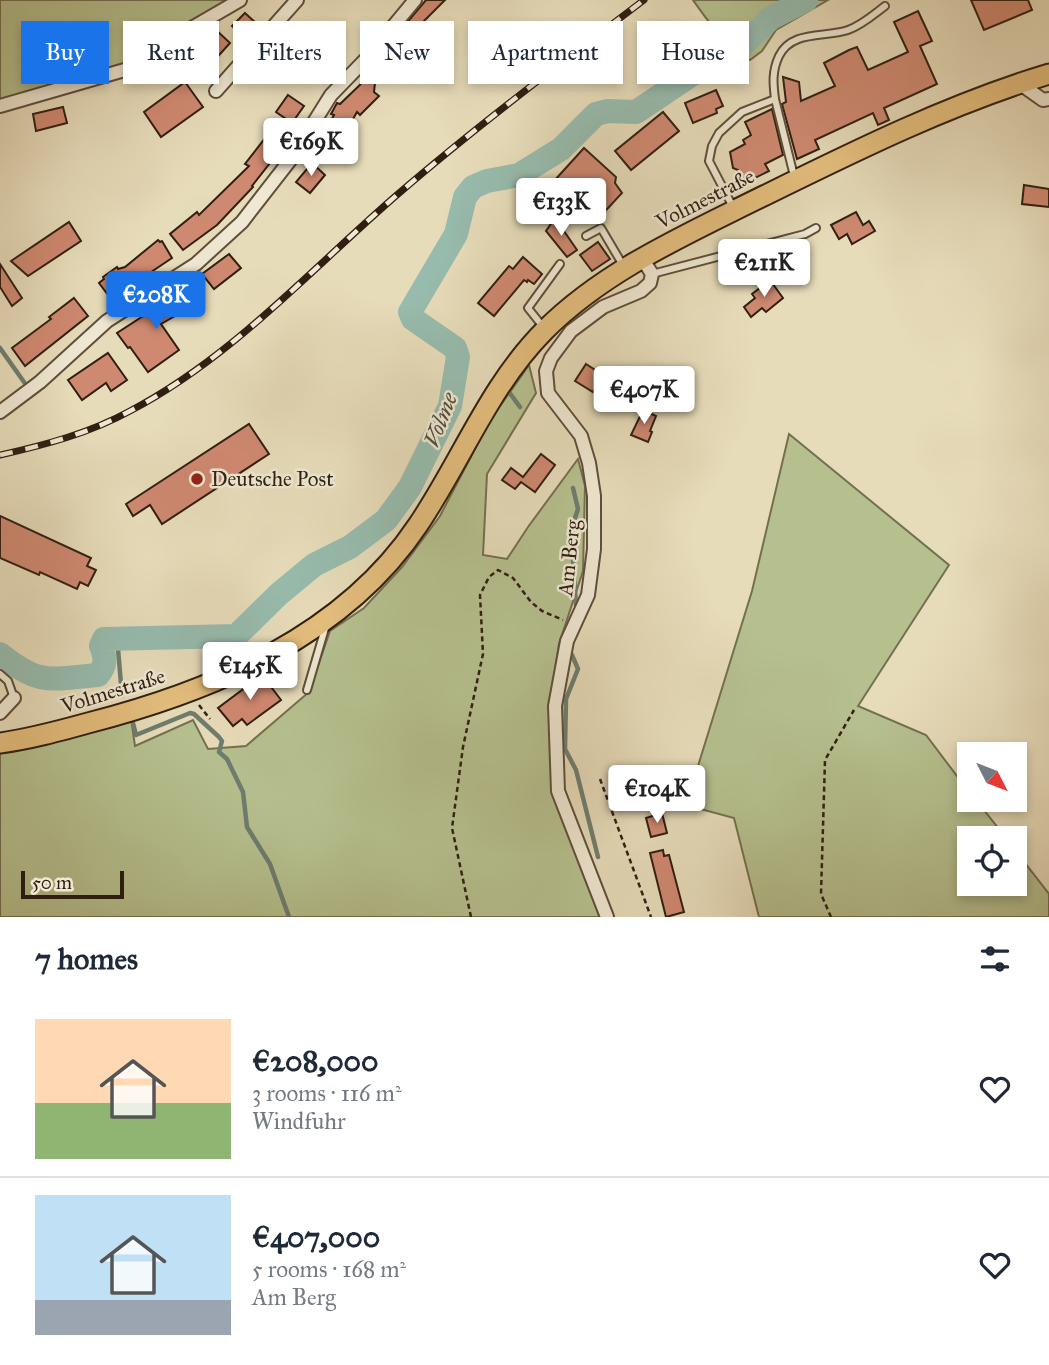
<!DOCTYPE html>
<html lang="en">
<head>
<meta charset="utf-8">
<style>
  body { margin:0; font-family:"IM FELL Great Primer",serif; background:#f6f6f7; color:#1f2937; height:100vh; display:flex; flex-direction:column; font-size:26px; white-space:nowrap }
  * { box-sizing:border-box; margin:0 }
  p { font-size:23px; color:#747a83 }
  .icon { flex:none; width:38px; height:38px; fill:none; stroke:currentColor; stroke-width:2; stroke-linecap:round; stroke-linejoin:round }
  .map { position:relative; height:917px; overflow:hidden }
  .side { display:flex; flex-direction:column; background:#fff; flex:1 }
  .side>* { flex:none }
  .hud { position:absolute; left:21px; top:21px; width:1008px; height:63px; display:flex; gap:14px }
  .needle { width:46px; rotate:132deg }
  .controls { position:absolute; left:957px; top:742px; display:grid; gap:14px }
  .controls a { display:grid; place-items:center; width:70px; height:70px; border-radius:0px; background:#fff; box-shadow:0 4px 10px #0003; font-size:35px }
  .scale { position:absolute; left:21px; bottom:18px; width:103px; box-sizing:border-box; padding-left:7px; border:4px solid #301f11; border-top:0; font-size:19px; line-height:24px; white-space:nowrap; color:#301f11; -webkit-text-stroke:5px #efe8d2; paint-order:stroke }
  .price { position:absolute; translate:-50% -60px; padding:0 16px; border-radius:7px; background:#fff; color:#222; font-size:23px; line-height:46px; filter:drop-shadow(0 2px 4px #0008) }
  .price::after { content:''; position:absolute; left:50%; top:42px; width:21px; height:16px; margin-left:-10px; background:inherit; clip-path:polygon(0 0,100% 0,50% 100%) }
  .price.selected { background:#1a73e8; color:#fff }
  ul { padding:0; list-style:none }
  li { display:flex; align-items:center; gap:21px; height:175px; padding:0 35px }
  li+li { border-top:2px solid #e0e1e3 }
  li span { display:grid; place-items:center; flex:none; width:196px; height:140px; border-radius:0px; color:#555 }
  li>.icon { margin-inline-start:auto }
  span .icon { width:84px; height:84px; fill:#fffc; stroke-width:1 }
  li b { font-size:30px }
  h2 { display:flex; justify-content:space-between; align-items:center; height:84px; padding:0 35px; font-size:30px }
  .tag { padding:0 24px; border-radius:0px; background:#fff; box-shadow:0 4px 10px #0003; font-size:24px; line-height:63px }
  .tag.selected { background:#1a73e8; color:#fff }
  .map>svg:first-child { display:block }
  .green { fill:#b6c08f; stroke:#737050; stroke-width:2 }
  .lines { fill:none; stroke-linecap:round; stroke-linejoin:round }
  .stream { stroke:#6e7d6f; stroke-width:4.5 }
  .river { stroke:#97bcae; stroke-width:24 }
  .building { fill:#cf8971; stroke:#301f11; stroke-width:2 }
  .service-casing { stroke:#5e4e3b; stroke-width:10 }
  .minor-casing { stroke:#5e4e3b; stroke-width:16 }
  .primary-casing { stroke:#301f11; stroke-width:23 }
  .path { stroke:#301f11; stroke-width:2.5; stroke-dasharray:5 3.5; stroke-linecap:butt }
  .service { stroke:#efe8d2; stroke-width:6 }
  .minor { stroke:#efe8d2; stroke-width:12 }
  .primary { stroke:#e4be7d; stroke-width:19 }
  .rail-casing { stroke:#301f11; stroke-width:7 }
  .rail { stroke:#efe8d2; stroke-width:4.5; stroke-dasharray:13; stroke-linecap:butt }
  .poi-dot { fill:#8f2418; stroke:#efe8d2; stroke-width:2.5 }
  .labels { text-anchor:middle; dominant-baseline:central; stroke-width:5; stroke-linejoin:round; paint-order:stroke }
  .street-label { font-size:21px; fill:#301f11; stroke:#efe8d2 }
  .poi-label { font-size:21px; fill:#301f11; stroke:#efe8d2; text-anchor:start }
  .water-label { font-size:23px; font-style:italic; fill:#4f4e40; stroke:#efe8d2 }
</style>
</head>
<body>
<div class="map">
<svg width="1049" height="917" viewBox="0 0 1049 917">
  <rect width="100%" height="100%" fill="#e7dcba"/>
  <filter id="stains"><feTurbulence type="fractalNoise" baseFrequency=".00286" numOctaves="4"/><feColorMatrix values="0 0 0 0 .2 0 0 0 0 .09 0 0 0 0 .02 0 0 0 .5 -.17"/></filter>
  <radialGradient id="worn" r=".72"><stop offset=".6" stop-color="#630" stop-opacity="0"/><stop offset="1" stop-color="#630" stop-opacity=".3"/></radialGradient>
  <!-- green -->
  <g class="green">
    <path d="M0 0H236L122 65 0 101Z"/>
    <path d="M693 0H828L776 30 762 51 750 60C724 44 710 24 693 0Z"/>
    <path d="M529 365 536 393 487 474 483 555 507 559 528 527 578 459 585 486 583 571 559 644 550 705 554 794 601 917H0V753L131 718 135 746 193 720 208 749 246 746 309 692 330 631 364 608 402 567 440 516 489 422Z"/>
    <path d="M789 434 949 565 858 706 926 735 969 792 970 800H976L1006 838H970V884H1015V850L1049 894V917H759L734 818 686 805 752 591Z"/>
  </g>
  <g class="lines">
    <!-- stream -->
    <g class="stream">
      <path d="M0 348 24 382"/>
      <path d="M509 392 520 407"/>
      <path d="M573 488 578 509 571 530 576 605"/>
      <path d="M117 637 122 696"/>
      <path d="M572 655 578 669 566 699 565 749 576 770 598 857"/>
      <path d="M133 723 136 735 190 713 194 714 219 737 222 741 219 752 227 759 243 792 247 827 270 864 289 917"/>
    </g>
    <!-- river -->
    <path class="river" d="M0 654C40 686 50 679 98 675 106 666 106 658 101 646L104 639 236 636 279 594 314 565 350 547 386 520 410 487 450 406 458 357 455 348 413 319 410 312 456 234 465 197 473 187 487 181 519 175 561 149 596 114 608 111 636 112 709 63 738 49 771 18 806 0"/>
  </g>
  <!-- building -->
  <g class="building">
    <path d="M426 0H445L422 23 435 36 432 39 438 45 426 57 436 67 425 78 417 61 413 65 411 63 394 80 386 72 375 83 374 92 379 96 360 115 357 112 337 147 321 138 334 115 331 114 337 103 340 104 365 80 363 78 396 47 403 54 410 47 407 40 413 44 418 39 404 26Z"/>
    <path d="M971 0H1028L1032 10 984 30Z"/>
    <path d="M918 11 932 41 920 46 937 84 884 108 889 120 878 125 873 113 815 140 819 149 797 159 782 104 786 102 783 77 799 82 801 101 835 86 824 63 849 50 857 47 868 70 908 52 894 22Z"/>
    <path d="M245 13 257 24 245 38 232 26Z"/>
    <path d="M214 28 230 43 202 74 194 61 172 73 166 61 186 49 189 53Z"/>
    <path d="M317 48 330 59 318 74 304 63Z"/>
    <path d="M185 82 203 107 161 137 144 112Z"/>
    <path d="M716 90 723 106 716 109 717 113 693 123 685 103Z"/>
    <path d="M288 95 304 106 292 123 276 112Z"/>
    <path d="M63 107 67 123 36 131 33 114Z"/>
    <path d="M772 109 783 155 765 164 769 171 745 183 738 170 733 168 730 152 745 144 743 140 751 135 745 122Z"/>
    <path d="M663 112 679 131 631 170 615 151Z"/>
    <path d="M266 137 281 149 252 186 253 187 217 225 183 250 170 234 197 212 199 215 249 166 245 164Z"/>
    <path d="M584 148 616 177 615 183 622 193 597 220 554 181Z"/>
    <path d="M312 163 325 175 310 193 296 182Z"/>
    <path d="M1024 185 1049 189V207L1022 204Z"/>
    <path d="M856 212 863 225 869 221 875 231 852 244 847 234 839 239 831 225Z"/>
    <path d="M555 218 577 250 567 257 546 231Z"/>
    <path d="M69 222 81 241 28 276 11 261Z"/>
    <path d="M158 240 160 242 162 241 172 258 111 299 99 283 104 279 103 277 117 267 118 269 125 267Z"/>
    <path d="M598 242 610 259 592 271 580 255Z"/>
    <path d="M229 254 241 268 214 289 202 274Z"/>
    <path d="M523 257 542 274 534 284 528 280 527 282 524 280 494 316 478 303 509 266 513 269Z"/>
    <path d="M0 264 22 298 12 306 0 287Z"/>
    <path d="M770 280 783 298 766 312 762 308 751 317 744 307 755 298 752 294Z"/>
    <path d="M188 287 198 303 161 324 179 350 148 372 130 347 128 348 117 333Z"/>
    <path d="M74 298 88 316 25 366 12 348 51 319 49 317Z"/>
    <path d="M108 353 127 380 111 391 106 383 82 400 68 380Z"/>
    <path d="M586 364 603 375 593 392 575 381Z"/>
    <path d="M643 410 656 416 650 431 652 432 648 442 631 435Z"/>
    <path d="M249 424 269 454 162 524 150 505 133 516 126 504Z"/>
    <path d="M541 454 555 465 535 492 521 482 515 489 502 480 511 468 523 477Z"/>
    <path d="M0 516 91 558 87 566 96 570 88 586 80 582 77 589 40 572 39 575 0 558Z"/>
    <path d="M262 675 281 700 247 725 242 719 233 726 218 708Z"/>
    <path d="M662 813 667 833 651 837 646 818Z"/>
    <path d="M663 850 664 856 669 855 684 912 666 917 650 853Z"/>
  </g>
  <g class="lines">
    <!-- service casing -->
    <g class="service-casing">
      <g id="service">
        <path d="M775 99 794 176"/>
        <path d="M734 209 709 161 712 146 719 133 742 112 775 99C773 83 772 71 779 56 792 30 824 38 848 30 862 25 873 15 885 6"/>
        <path d="M586 236 601 228 624 267"/>
        <path d="M652 274 805 234 816 228"/>
        <path d="M544 328 528 308 560 264"/>
        <path d="M0 674 8 681 14 698"/>
        <path d="M307 690 326 625"/>
      </g>
    </g>
    <!-- minor casing -->
    <g class="minor-casing">
      <g id="minor">
        <path d="M1019 83 1043 100 1049 99"/>
        <path d="M216 91 297 0"/>
        <path d="M0 106 135 67 185 32 240 0"/>
        <path d="M0 412 40 382 107 321 196 264 242 222 291 159 331 95 366 59 415 0"/>
        <path d="M0 713 14 698"/>
        <path d="M607 917 558 791 555 706 567 641 588 595 594 549V496L589 463 581 436 548 393 546 371 551 358 571 331 603 307 641 291 650 283 652 274 642 258"/>
      </g>
    </g>
    <!-- primary casing -->
    <g class="primary-casing">
      <path id="primary" d="M0 743C30 739 59 731 88 723 213 691 344 636 418 525 462 460 489 386 545 330 598 277 668 243 735 210 837 160 940 107 1049 74"/>
    </g>
    <!-- path -->
    <g class="path">
      <path d="M199 705 210 719"/>
      <path d="M600 779 651 917"/>
      <path d="M471 917 452 828 463 747 483 654 480 595 489 577 498 570 513 578 531 602 542 611 563 620"/>
      <path d="M831 917 821 894 825 760 854 710"/>
    </g>
    <!-- service -->
    <use href="#service" class="service"/>
    <!-- minor -->
    <use href="#minor" class="minor"/>
    <!-- primary -->
    <use href="#primary" class="primary"/>
    <!-- rail casing -->
    <g class="rail-casing">
      <path id="rail" d="M0 455C45 445 90 433 130 411 233 357 311 269 398 194 477 126 561 63 644 0"/>
    </g>
    <!-- rail -->
    <use href="#rail" class="rail"/>
  </g>
  <!-- markers -->
  <circle class="poi-dot" cx="197" cy="479" r="7"/>
  <g class="labels">
    <!-- street labels -->
    <g class="street-label">
      <text transform="translate(705 199) rotate(-27)">Volmestraße</text>
      <text transform="translate(569 558) rotate(-84)">Am Berg</text>
      <text transform="translate(113 691) rotate(-17)">Volmestraße</text>
    </g>
    <!-- poi labels -->
    <g class="poi-label">
      <text x="211" y="479">Deutsche Post</text>
    </g>
    <!-- water labels -->
    <g class="water-label">
      <text transform="translate(440 420) rotate(-69)">Volme</text>
    </g>
  </g>
  <rect width="100%" height="100%" filter="url(#stains)"/>
  <rect width="100%" height="100%" fill="url(#worn)"/>
</svg>
<div class="controls">
<a><svg class="needle" viewBox="-14 -14 28 28"><path d="M0-13l5 13h-10z" fill="#e53935"/><path d="M0 13l5-13h-10z" fill="#747a83"/></svg></a>
<a><svg class="icon" aria-label="locate" viewBox="0 0 24 24"><circle cx="12" cy="12" r="6"/><path d="M12 2v4M12 18v4M2 12h4M18 12h4"/></svg></a>
</div>
<div class="scale">50 m</div>
<b class="price" style="left:311px;top:178px">€169K</b>
<b class="price" style="left:561px;top:238px">€133K</b>
<b class="price" style="left:764px;top:299px">€211K</b>
<b class="price selected" style="left:156px;top:331px">€208K</b>
<b class="price" style="left:644px;top:426px">€407K</b>
<b class="price" style="left:250px;top:702px">€145K</b>
<b class="price" style="left:657px;top:825px">€104K</b>
<div class="hud">
<a class="tag selected">Buy</a>
<a class="tag">Rent</a>
<a class="tag">Filters</a>
<a class="tag">New</a>
<a class="tag">Apartment</a>
<a class="tag">House</a>
</div>
</div>
<section class="side">
<h2>7 homes<svg class="icon" aria-label="filters" viewBox="0 0 24 24"><path d="M4 7h16M4 17h16"/><circle cx="9" cy="7" r="2"/><circle cx="15" cy="17" r="2"/></svg></h2>
<ul>
<li><span style="background:linear-gradient(#ffd9b3 60%,#8fb573 0)"><svg class="icon" aria-label="home" viewBox="0 0 24 24"><path d="M3 11l9-7 9 7M6 9v11h12V9"/></svg></span><div><b>€208,000</b><p>3 rooms · 116 m²</p><p>Windfuhr</p></div><svg class="icon" aria-label="heart" viewBox="0 0 24 24"><path d="M12 20l-8-8c-3-5 5-10 8-4 3-6 11-1 8 4z"/></svg></li>
<li><span style="background:linear-gradient(#bfe0f5 75%,#9aa5b1 0)"><svg class="icon" aria-label="home" viewBox="0 0 24 24"><path d="M3 11l9-7 9 7M6 9v11h12V9"/></svg></span><div><b>€407,000</b><p>5 rooms · 168 m²</p><p>Am Berg</p></div><svg class="icon" aria-label="heart" viewBox="0 0 24 24"><path d="M12 20l-8-8c-3-5 5-10 8-4 3-6 11-1 8 4z"/></svg></li>
</ul>
</section>
</body>
</html>
